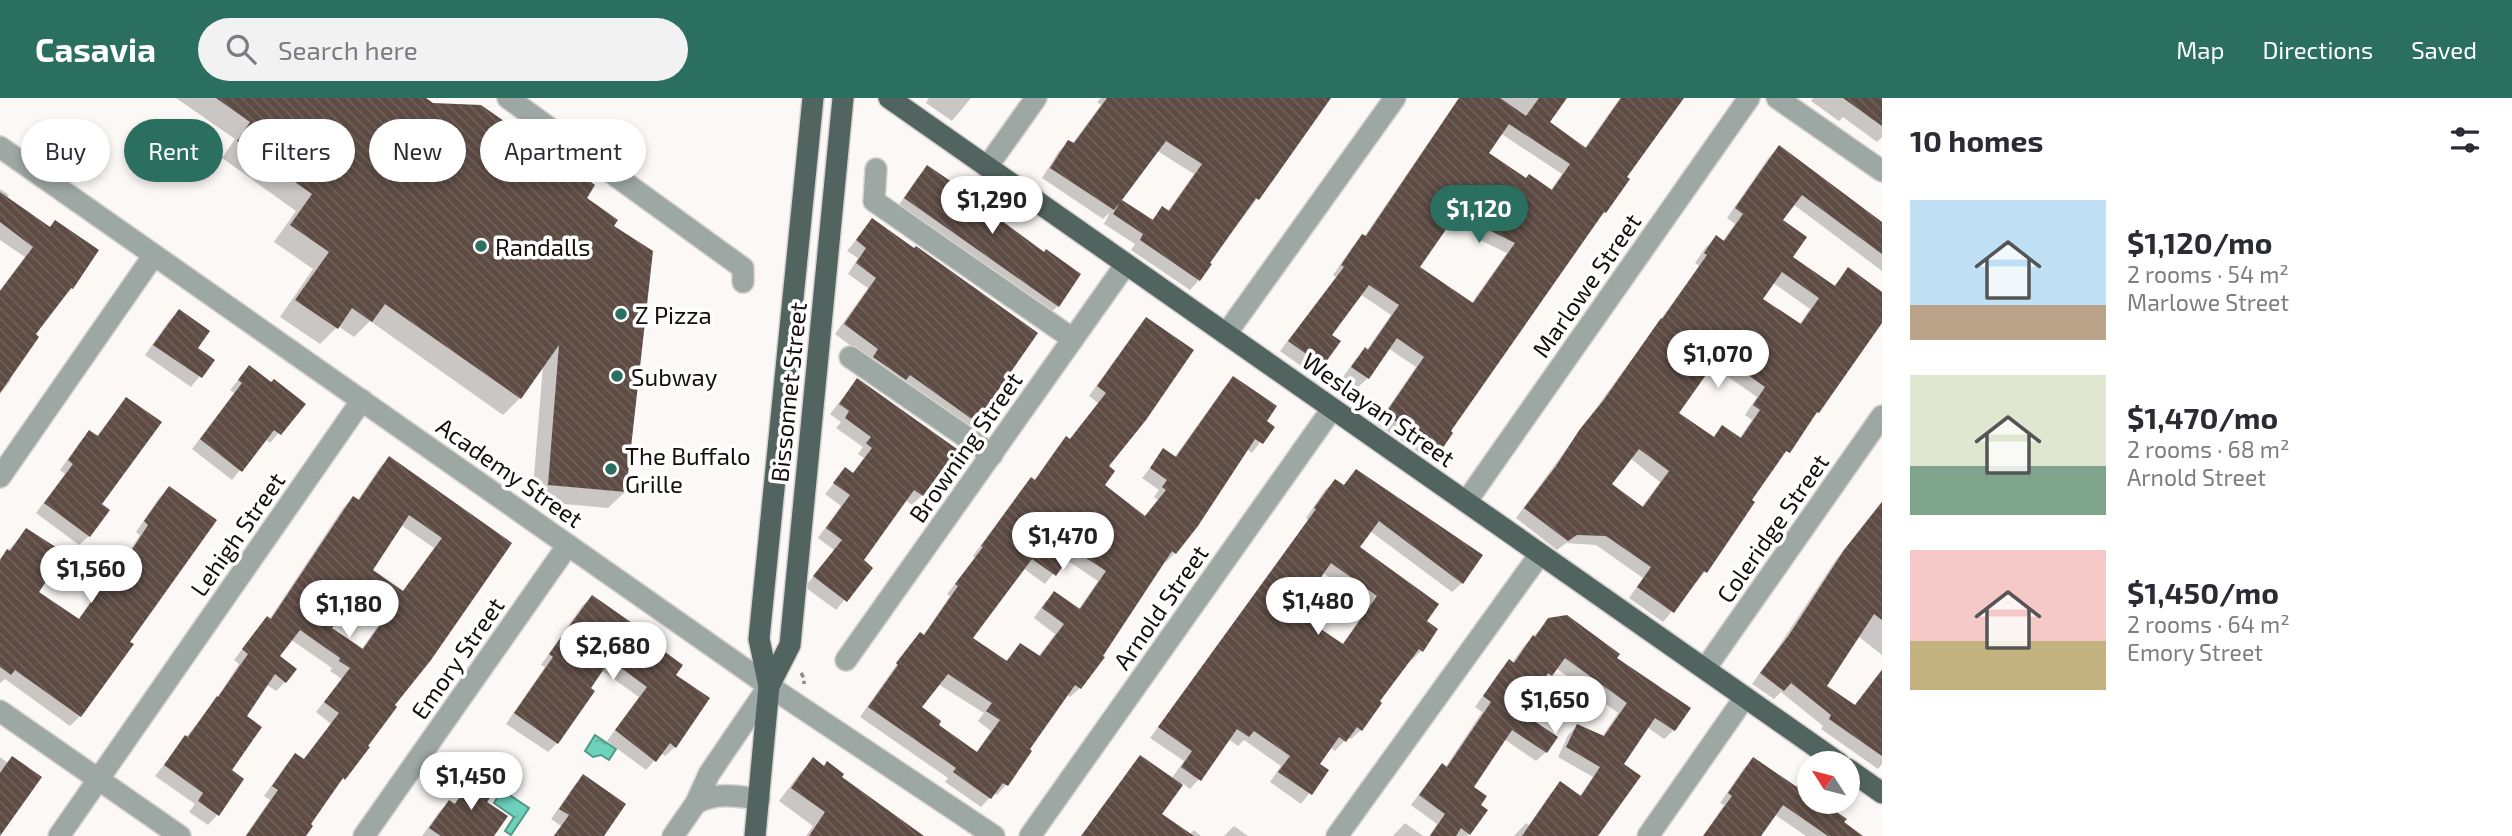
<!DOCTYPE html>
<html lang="en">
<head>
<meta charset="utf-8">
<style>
  body { margin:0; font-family:"Exo 2",sans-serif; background:#f2f2f3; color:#2b2b33; height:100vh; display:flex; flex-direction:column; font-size:26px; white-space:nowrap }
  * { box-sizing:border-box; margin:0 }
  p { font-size:23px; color:#7c7c81 }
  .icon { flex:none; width:38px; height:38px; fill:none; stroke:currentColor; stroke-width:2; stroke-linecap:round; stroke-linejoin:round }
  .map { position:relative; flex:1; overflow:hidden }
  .details { display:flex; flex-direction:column; background:#fff; width:630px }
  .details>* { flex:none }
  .guide { position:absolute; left:21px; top:21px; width:665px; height:63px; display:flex; gap:14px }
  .needle { width:46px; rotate:306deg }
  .tools { position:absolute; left:1797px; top:653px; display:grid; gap:14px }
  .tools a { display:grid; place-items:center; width:63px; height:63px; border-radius:50%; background:#fff; box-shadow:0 4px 10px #0003; font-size:35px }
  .price { position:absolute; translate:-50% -60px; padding:0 16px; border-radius:24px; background:#fff; color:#222; font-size:23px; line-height:46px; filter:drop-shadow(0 2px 4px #0008) }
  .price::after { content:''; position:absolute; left:50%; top:42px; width:21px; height:16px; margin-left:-10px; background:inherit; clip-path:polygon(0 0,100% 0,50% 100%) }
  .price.on { background:#2b6f61; color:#fff }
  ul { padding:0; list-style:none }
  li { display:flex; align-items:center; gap:21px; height:175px; padding:0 28px }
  li span { display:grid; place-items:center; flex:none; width:196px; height:140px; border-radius:0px; color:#555 }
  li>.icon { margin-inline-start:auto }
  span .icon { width:84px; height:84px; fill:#fffc; stroke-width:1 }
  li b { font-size:30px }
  h2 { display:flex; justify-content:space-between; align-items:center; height:84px; padding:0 28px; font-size:30px }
  .chip { padding:0 24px; border-radius:32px; background:#fff; box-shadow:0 4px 10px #0003; font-size:24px; line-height:63px }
  .chip.on { background:#2b6f61; color:#fff }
  header { display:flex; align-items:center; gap:42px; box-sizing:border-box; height:98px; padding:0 35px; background:#2b6f61; color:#fff }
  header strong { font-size:33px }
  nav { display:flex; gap:38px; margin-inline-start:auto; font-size:24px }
  .search { width:490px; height:63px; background:#f2f2f3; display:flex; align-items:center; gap:18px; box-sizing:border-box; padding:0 24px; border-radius:38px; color:#7c7c81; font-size:26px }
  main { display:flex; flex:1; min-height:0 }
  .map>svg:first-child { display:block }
  .water { fill:url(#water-ripples); stroke:#539787; stroke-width:2 }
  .shadow { fill:#0003; fill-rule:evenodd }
  .building { fill:url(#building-back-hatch); fill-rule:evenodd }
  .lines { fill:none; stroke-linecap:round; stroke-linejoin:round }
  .minor-casing { stroke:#d7d3d0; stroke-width:24 }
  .major-casing { stroke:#d7d3d0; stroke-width:24 }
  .path { stroke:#908b89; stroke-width:3.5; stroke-dasharray:5 3.5; stroke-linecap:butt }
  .minor { stroke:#9da7a4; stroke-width:21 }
  .major { stroke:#52645f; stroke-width:21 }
  .poi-dot { fill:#2b6f61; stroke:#fff; stroke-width:2.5 }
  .labels { text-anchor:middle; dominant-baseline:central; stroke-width:7; stroke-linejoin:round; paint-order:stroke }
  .poi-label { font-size:24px; fill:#150e0b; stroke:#fff; text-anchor:start }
  .street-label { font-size:24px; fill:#150e0b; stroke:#fff }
</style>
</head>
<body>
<header>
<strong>Casavia</strong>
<div class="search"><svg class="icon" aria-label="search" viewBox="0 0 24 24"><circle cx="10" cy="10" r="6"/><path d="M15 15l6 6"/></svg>Search here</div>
<nav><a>Map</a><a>Directions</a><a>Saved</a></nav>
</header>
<main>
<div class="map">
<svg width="1882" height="738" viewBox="0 0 1882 738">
  <defs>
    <pattern id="water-ripples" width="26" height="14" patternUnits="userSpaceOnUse" patternTransform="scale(1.75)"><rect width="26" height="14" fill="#6dd2bc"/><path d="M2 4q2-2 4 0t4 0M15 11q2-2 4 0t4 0" fill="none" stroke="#5eb3a0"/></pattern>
    <pattern id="building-back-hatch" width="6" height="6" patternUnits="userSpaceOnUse" patternTransform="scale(1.75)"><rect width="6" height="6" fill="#5d4b44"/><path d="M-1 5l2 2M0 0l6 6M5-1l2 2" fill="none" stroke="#6f615b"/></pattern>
  </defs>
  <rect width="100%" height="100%" fill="#fcf8f6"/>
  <!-- water -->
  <g class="water">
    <path d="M595 637 616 651 609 662 601 657 593 659 585 653Z"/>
    <path d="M502 692 529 710 511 737 505 733 514 719 494 705Z"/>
  </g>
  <!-- shadow -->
  <g class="shadow">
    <path d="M176 0H423L584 100 611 129 625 394 608 410 532 403 543 267 520 300 503 317 370 223 354 239 338 228 320 246 280 219 313 171 274 144 296 113 222 60 235 41Z"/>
    <path d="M929 0H971L952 23 926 5Z"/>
    <path d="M1101 0H1328L1257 101 1207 166 1199 182 1190 192 1131 152 1135 146 1104 126 1110 114 1103 121 1042 80 1059 53 1069 44 1072 46 1101 7 1097 4ZM1156 52 1194 76 1167 114 1162 110 1151 123 1120 102Z"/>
    <path d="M1459 0H1558L1547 25 1584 51 1620 0H1682L1625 79 1605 114 1595 124 1448 334 1439 353 1430 362 1377 326 1416 269 1388 250 1368 280 1358 289 1343 279 1356 261 1366 253 1391 217 1360 196 1329 237 1322 267 1312 276 1280 253 1336 179 1333 177 1353 148 1363 138 1364 139ZM1500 35 1562 76 1550 93 1525 82 1486 55ZM1444 105 1494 115 1480 142 1507 155 1471 206 1417 169 1433 122Z"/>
    <path d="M1813 0H1882V39L1877 44 1843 19 1839 23 1811 3Z"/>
    <path d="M1779 50 1882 126V173L1793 106 1780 123 1790 159 1833 189 1849 172 1882 196V222L1818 314 1808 324 1750 403 1753 405 1705 474 1663 524 1629 500 1643 480 1596 447 1566 445 1557 452 1516 420 1659 224 1699 168 1695 165 1706 149 1716 140 1722 144 1735 126 1727 120 1769 59ZM1772 184 1810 211 1799 227 1760 201ZM1711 267 1757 299 1745 317 1752 322 1739 341 1723 330 1712 340 1676 316ZM1630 360 1660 384 1641 410 1609 386Z"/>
    <path d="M927 70 1044 156 1058 208 1048 217 896 111 918 79Z"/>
    <path d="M0 91 9 97 6 101 72 190 34 237 8 280 11 282 0 296V192L25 159 0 142Z"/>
    <path d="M872 122 914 152 975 323 965 333 835 236 868 190 848 176 858 160 847 153Z"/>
    <path d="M179 213 195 251 212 263 191 289 145 257 169 223Z"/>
    <path d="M1146 221 1102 388 1144 420 1158 402 1154 399 1159 392 1142 380 1164 353 1174 360 1224 290 1233 281 1264 324 1272 329 1252 355 1247 351 1175 455 1166 464 1163 463 1080 590 1070 599 1067 596 1027 652 1030 654 1006 687 997 697 994 695 981 709 945 684 948 680 860 619 911 546 923 538 950 498 947 496 975 460 973 458 1022 391 1032 382 1034 383 1057 350 1066 340 1069 342 1098 305 1089 298 1137 231ZM1065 461 1098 483 1078 512 1055 495 1045 504 1034 520 1055 536 1038 559 1020 547 1005 564 971 540 1023 470 1045 486ZM938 586 984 615 978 623 991 633 976 655 936 627 919 610Z"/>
    <path d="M249 269 303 306 270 345 265 341 232 382 192 351 234 295 230 292Z"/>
    <path d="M857 282 955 351 922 397 912 407 905 402 862 463 871 470 836 512 805 489 834 452 818 440 841 408 825 396 845 372 852 377 864 360 858 356 863 349 836 330 841 324 830 316Z"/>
    <path d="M126 301 99 407 89 438 79 447 36 415 65 376 60 372 80 344 89 335 96 339Z"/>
    <path d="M389 360 510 445 393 608 366 648 368 650 334 691 303 738H245L270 702 264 698 286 667 295 657 303 662 331 626 316 614 342 581 330 573 332 570 290 541 277 559 285 584 276 593 266 586 244 619 229 673 242 681 217 717 208 727 189 714 195 706 155 678 215 603 239 566 234 562 258 530 267 521 269 522 343 410 353 400 357 403 380 369ZM401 427 434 450 402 494 370 473ZM350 503 380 525 361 552 330 531Z"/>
    <path d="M1356 373 1462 485 1452 494 1370 433 1358 450 1424 523 1421 553 1412 562 1409 561 1377 604 1361 632 1351 641 1348 639 1335 653 1330 649 1318 666 1327 672 1301 706 1270 684 1281 668 1244 642 1238 648 1228 641 1199 681 1190 691 1182 685 1160 716 1189 737 1194 732 1201 738H1132L1098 714 1141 659 1171 681 1184 663 1150 640 1308 422 1306 420 1325 392 1335 383 1343 388ZM1322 474 1369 508 1342 547 1292 513Z"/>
    <path d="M169 390 128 545 80 618 70 628 5 581 0 585V461L27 432 36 495 78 522 97 494 108 485 140 437 136 434 159 400Z"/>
    <path d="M1882 403V557L1858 538 1825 589 1854 608 1882 571V666L1878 671 1821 631 1823 628 1781 594 1774 601 1752 586 1779 548 1835 463Z"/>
    <path d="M592 499 630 531 673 577 675 649 665 658 661 655 646 672 607 643 639 599 601 572 557 645 548 654 506 626 545 569 541 567 582 508Z"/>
    <path d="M1549 522 1614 560 1674 632 1664 641 1647 629 1622 667 1596 738H1514L1526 725 1529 727 1551 695 1560 686 1579 699 1593 679 1558 659 1568 637 1577 628 1602 639 1618 615 1556 570 1542 586 1539 585 1519 614 1546 654 1536 663 1504 641 1472 689 1478 707 1485 712 1467 738H1429L1437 726 1411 707 1433 677 1442 668 1445 670 1482 614 1475 609 1500 573 1509 564 1512 565 1524 548Z"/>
    <path d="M0 659 8 665 0 736Z"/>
    <path d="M1753 661 1810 704 1823 706 1860 738H1806L1774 716 1760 736 1763 738H1703L1724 707 1720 705 1744 670Z"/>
    <path d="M813 662 840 679 913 738H806L813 728 779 703 800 675Z"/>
    <path d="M478 675 492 738H422L439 714 449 704 453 707Z"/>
    <path d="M583 678 602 738H553L561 728 551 721 574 688Z"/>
    <path d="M1405 725 1423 738H1393Z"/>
    <path d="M1234 728 1248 738H1224Z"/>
  </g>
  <!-- building -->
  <g class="building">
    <path d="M216 0H426L433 5 481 7 595 87 587 100 618 122 614 128 653 153 626 394 548 387 559 247 521 301 385 206 372 224 352 210 338 231 295 202 329 154 290 127 312 96 237 43 250 24Z"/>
    <path d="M1107 0H1331L1259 102 1256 100 1210 165 1212 166 1200 183 1140 142 1143 136 1113 116 1120 104 1114 112 1050 70 1068 42 1074 45ZM1166 43 1202 66 1169 113 1162 108 1153 122 1122 102Z"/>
    <path d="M1459 0H1500L1526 18 1539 0H1567L1550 24 1586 50 1621 0H1684L1627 79 1630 81 1606 115 1604 114 1451 333 1453 335 1440 354 1385 316 1424 259 1397 240 1369 281 1351 269 1365 249 1368 252 1399 207 1369 187 1332 237 1341 243 1323 268 1288 243 1344 169 1341 167 1362 136 1366 138ZM1509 26 1570 66 1552 92 1529 76 1526 80 1489 55ZM1452 96 1502 106 1489 132 1515 145 1473 205 1420 169 1447 130 1435 122Z"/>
    <path d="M1843 0H1882V28Z"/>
    <path d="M1779 47 1882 124V156L1802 97 1783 122 1807 139 1793 159 1835 188 1848 169 1882 194V225L1819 315 1817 314 1790 355 1786 353 1752 402 1755 404 1707 475 1704 473 1674 515 1637 489 1651 469 1606 438 1577 437 1568 443 1524 410 1556 368 1580 331 1603 303 1661 220 1662 221 1707 157 1704 155 1716 137 1724 143 1743 116 1735 110ZM1782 174 1819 200 1801 226 1763 201ZM1720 257 1765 289 1753 307 1760 312 1741 340 1722 327 1714 339 1679 315ZM1639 351 1669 373 1643 409 1612 386Z"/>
    <path d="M927 67 1000 117 998 120 1044 154 1046 151 1081 176 1059 209 904 100Z"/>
    <path d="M0 94 50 129 55 122 99 152 73 191 71 190 36 236 39 239 0 295V193L33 149 0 124Z"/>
    <path d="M872 120 914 150 916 148 1038 235 976 324 910 277 906 282 873 259 878 251 844 226 876 180 856 165 866 150 856 142Z"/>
    <path d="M179 211 210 233 198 250 215 262 202 280 153 247Z"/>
    <path d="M1146 219 1194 252 1146 322 1109 368 1115 373 1105 387 1145 418 1166 392 1162 389 1167 382 1150 370 1163 350 1176 359 1233 278 1277 308 1267 323 1275 329 1263 346 1255 341 1198 428 1176 456 1172 453 1103 558 1105 559 1081 591 1075 587 1030 651 1032 653 1008 688 1003 685 991 701 953 674 956 670 868 609 898 567 896 565 920 534 924 537 958 488 955 486 983 449 981 448 1031 379 1035 382 1066 338 1070 341 1106 295 1097 288ZM1074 452 1106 473 1080 511 1054 493 1042 510 1064 526 1040 558 1020 545 1007 563 973 540 1032 461 1056 478ZM948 576 992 605 986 613 1000 622 977 654 939 627 941 623 922 609Z"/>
    <path d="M249 267 271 284 274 281 306 306 281 337 274 332 242 374 200 341 242 285 238 282Z"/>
    <path d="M857 280 957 351 923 398 914 392 864 462 873 470 847 504 813 478 842 442 826 430 850 397 833 385 845 369 853 375 872 350 866 345 871 339 845 320 849 313 839 306Z"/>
    <path d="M126 299 162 324 102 406 110 412 90 439 44 405 73 366 68 362 89 332 98 338Z"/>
    <path d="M389 358 512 445 431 562 395 607 397 609 368 648 370 649 345 682 343 680 311 726 313 728 306 738H246L278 692 272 688 295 655 304 661 339 615 324 604 350 570 339 563 340 560 300 532 280 558 297 571 286 585 275 576 247 618 262 629 232 672 244 681 219 718 198 703 203 695 164 667 185 637 188 639 217 598 218 599 248 556 242 551 267 518 271 521 353 398 359 402ZM409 417 442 440 403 493 373 472ZM358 493 389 514 363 551 332 530Z"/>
    <path d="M1356 371 1483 457 1463 486 1379 423 1360 449 1439 506 1427 523 1438 531 1423 554 1419 551 1380 603 1382 605 1362 633 1357 629 1346 644 1339 639 1320 666 1329 672 1312 697 1278 674 1290 658 1254 633 1249 639 1237 631 1201 683 1181 669 1192 653 1158 629 1316 411 1314 410 1335 381 1344 387ZM1331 465 1377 498 1343 546 1294 513 1316 480 1319 482Z"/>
    <path d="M169 388 217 422 130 544 134 546 81 619 15 572 11 577 0 569V462L7 451 10 453 26 430 65 455 39 494 79 521 107 482 110 484 124 464 148 427 144 423Z"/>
    <path d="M1882 404V522L1874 516 1827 588 1855 607 1882 572V658L1829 621 1831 617 1791 585 1784 593 1760 575 1789 537 1844 452Z"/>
    <path d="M592 497 635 527 633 531 683 567 676 577 710 600 676 650 670 645 656 664 615 632 647 589 610 562 591 590 595 593 558 646 514 615 553 559 549 556Z"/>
    <path d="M1567 517 1620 556 1617 560 1691 610 1675 633 1655 620 1624 666 1641 678 1598 738H1522L1560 683 1581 698 1600 669 1566 649 1577 626 1604 638 1627 605 1565 560 1552 578 1548 575 1521 614 1558 639 1547 655 1512 632 1474 689 1487 698 1481 707 1488 712 1470 737 1461 730 1456 738H1430L1445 716 1419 697 1442 665 1447 669 1491 604 1483 598 1509 561 1514 565 1533 537 1535 539 1548 520Z"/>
    <path d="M1140 657 1183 687 1162 716 1194 738H1081Z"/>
    <path d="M12 658 42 679 0 738V675Z"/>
    <path d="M813 659 824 668 827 663 844 676 842 679 924 738H809L825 714 791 690Z"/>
    <path d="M1753 659 1797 689 1798 687 1810 694V704H1822L1847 721 1844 724 1863 738H1828L1783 707 1761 738H1703L1732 698 1728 695Z"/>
    <path d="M478 673 499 687 487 704 508 718 494 738H441L429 730 449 702 455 706Z"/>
    <path d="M583 676 626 706 604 738H554L569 717 559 711Z"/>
  </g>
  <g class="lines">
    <!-- minor casing -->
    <g class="minor-casing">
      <g id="minor">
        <path d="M508 0 743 170V184"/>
        <path d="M1777 0 1882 73"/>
        <path d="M0 49 769 588 994 738"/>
        <path d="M987 69 1036 0"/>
        <path d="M876 71 874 103 1073 241"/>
        <path d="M1226 236 1395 0"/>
        <path d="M850 259 992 357"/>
        <path d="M0 379 154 157"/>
        <path d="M1466 404 1749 0"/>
        <path d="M846 562 1126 166"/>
        <path d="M1705 571 1882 318"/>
        <path d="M0 613 180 738"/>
        <path d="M696 705C718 694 735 698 759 701"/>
        <path d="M59 738 362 302"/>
        <path d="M364 738 568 447"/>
        <path d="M673 738 696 705 709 676 769 588"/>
        <path d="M1030 738 1332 311"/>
        <path d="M1337 738 1540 456"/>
        <path d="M1648 738 1745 599"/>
      </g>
    </g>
    <!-- major casing -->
    <g class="major-casing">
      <g id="major">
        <path d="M889 0 1839 665"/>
        <path d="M769 588 790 547 843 0"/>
        <path d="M1848 671 1882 695"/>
        <path d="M755 738 769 588 759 541 813 0"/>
      </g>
    </g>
    <!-- path -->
    <path class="path" d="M801 575 804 580V586"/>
    <!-- minor -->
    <use href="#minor" class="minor"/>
    <!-- major -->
    <use href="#major" class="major"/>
  </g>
  <!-- markers -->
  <g class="poi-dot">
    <circle cx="481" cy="148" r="7"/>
    <circle cx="621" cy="216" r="7"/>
    <circle cx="617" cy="278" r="7"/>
    <circle cx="611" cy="371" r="7"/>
  </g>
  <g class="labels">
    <!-- poi labels -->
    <g class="poi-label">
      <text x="495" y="148">Randalls</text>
      <text x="635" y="216">Z Pizza</text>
      <text x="631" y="278">Subway</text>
      <text x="625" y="357">The Buffalo<tspan x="625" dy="28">Grille</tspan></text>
    </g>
    <!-- street labels -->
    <g class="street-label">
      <text transform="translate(1586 187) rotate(-55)">Marlowe Street</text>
      <text transform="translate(788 294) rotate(-84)">Bissonnet Street</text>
      <text transform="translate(1379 311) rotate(35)">Weslayan Street</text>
      <text transform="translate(965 349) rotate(-55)">Browning Street</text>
      <text transform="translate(510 374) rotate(35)">Academy Street</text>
      <text transform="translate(1772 430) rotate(-55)">Coleridge Street</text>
      <text transform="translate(237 436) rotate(-55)">Lehigh Street</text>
      <text transform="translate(1160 509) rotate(-55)">Arnold Street</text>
      <text transform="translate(457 560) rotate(-55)">Emory Street</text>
    </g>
  </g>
</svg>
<div class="tools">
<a><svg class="needle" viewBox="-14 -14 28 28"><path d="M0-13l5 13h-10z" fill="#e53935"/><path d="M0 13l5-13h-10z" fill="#7c7c81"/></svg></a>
</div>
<b class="price" style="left:992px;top:138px">$1,290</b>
<b class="price on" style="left:1479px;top:147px">$1,120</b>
<b class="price" style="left:1718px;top:292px">$1,070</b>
<b class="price" style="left:1063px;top:474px">$1,470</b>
<b class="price" style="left:91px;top:507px">$1,560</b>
<b class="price" style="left:1318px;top:539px">$1,480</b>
<b class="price" style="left:349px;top:542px">$1,180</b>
<b class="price" style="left:613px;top:584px">$2,680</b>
<b class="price" style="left:1555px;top:638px">$1,650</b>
<b class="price" style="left:471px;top:714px">$1,450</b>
<div class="guide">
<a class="chip">Buy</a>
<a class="chip on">Rent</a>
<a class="chip">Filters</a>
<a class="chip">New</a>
<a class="chip">Apartment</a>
</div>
</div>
<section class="details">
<h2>10 homes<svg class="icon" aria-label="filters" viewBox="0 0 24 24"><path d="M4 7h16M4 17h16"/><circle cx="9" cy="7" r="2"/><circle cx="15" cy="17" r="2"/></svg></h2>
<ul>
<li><span style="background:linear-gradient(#bfe0f5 75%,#b9a48a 0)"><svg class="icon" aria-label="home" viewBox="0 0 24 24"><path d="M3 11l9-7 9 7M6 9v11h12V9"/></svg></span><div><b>$1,120/mo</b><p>2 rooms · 54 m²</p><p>Marlowe Street</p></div></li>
<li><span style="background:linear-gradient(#dfe7d0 65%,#7fa58c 0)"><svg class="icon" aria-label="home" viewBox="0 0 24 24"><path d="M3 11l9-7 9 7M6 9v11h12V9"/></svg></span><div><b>$1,470/mo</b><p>2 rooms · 68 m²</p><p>Arnold Street</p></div></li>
<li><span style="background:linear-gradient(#f6c9c9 65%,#c2b280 0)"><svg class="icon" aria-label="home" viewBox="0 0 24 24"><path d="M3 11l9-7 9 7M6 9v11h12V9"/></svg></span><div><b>$1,450/mo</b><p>2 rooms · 64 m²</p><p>Emory Street</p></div></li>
</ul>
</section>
</main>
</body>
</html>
